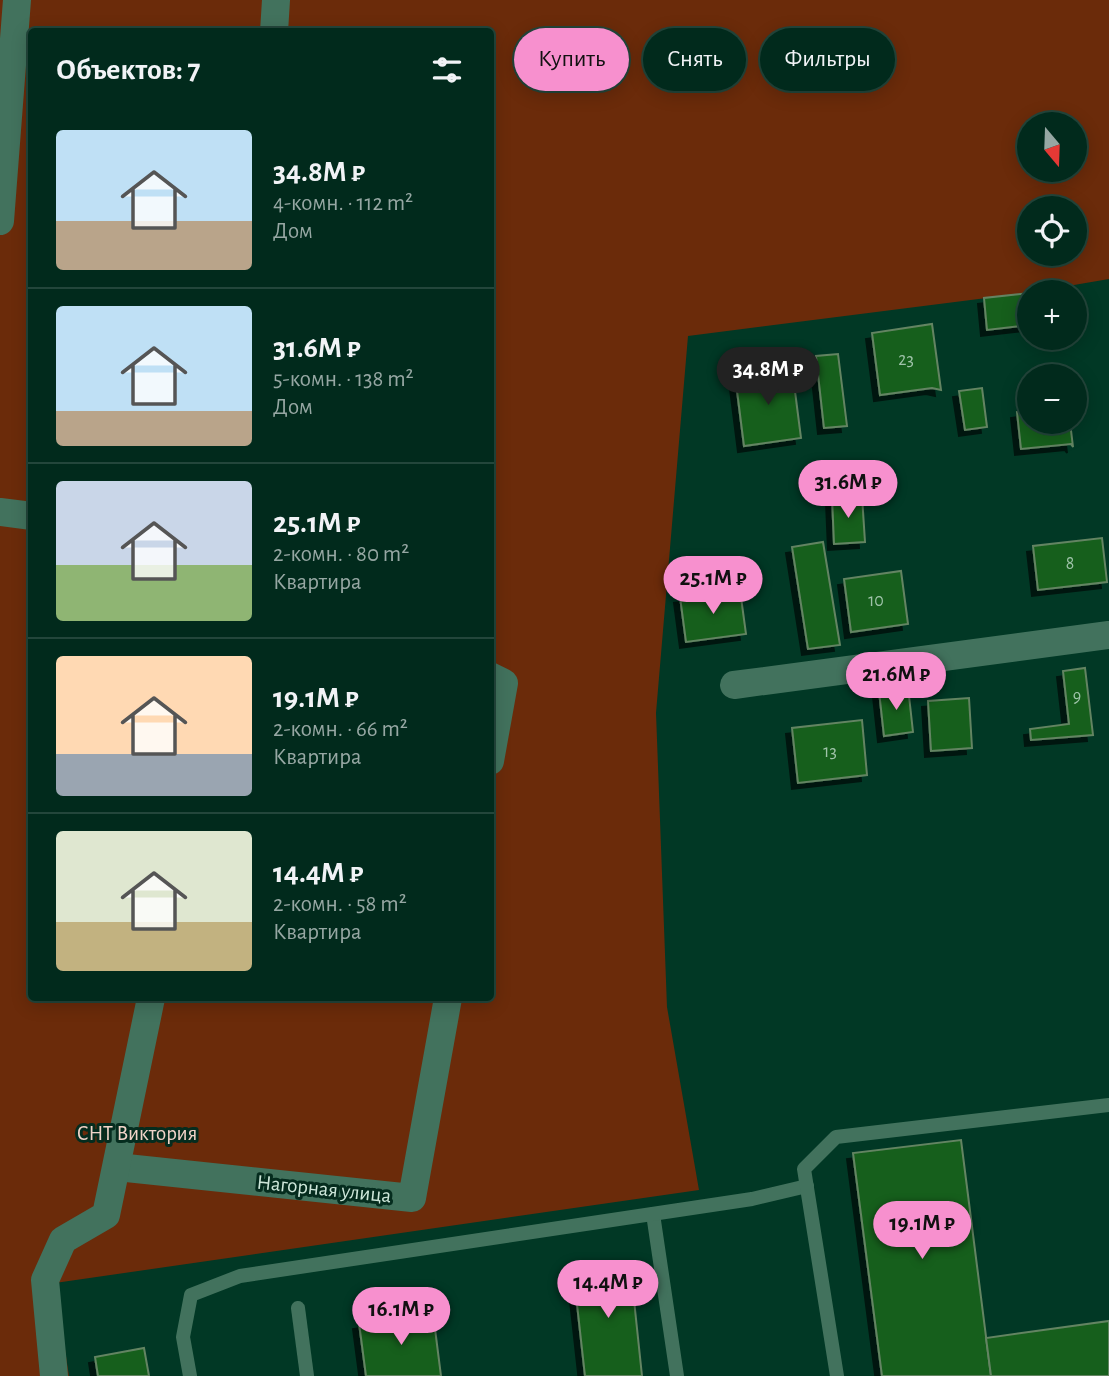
<!DOCTYPE html>
<html lang="ru">
<head>
<meta charset="utf-8">
<style>
  body { margin:0; font-family:"Alegreya Sans",sans-serif; background:#0f3629; color:#f1f3f6; height:100vh; display:flex; flex-direction:column; font-size:26px; white-space:nowrap }
  * { box-sizing:border-box; margin:0 }
  p { font-size:23px; color:#96a7a3 }
  .icon { flex:none; width:38px; height:38px; fill:none; stroke:currentColor; stroke-width:2; stroke-linecap:round; stroke-linejoin:round }
  .map { position:relative; flex:1; overflow:hidden }
  .details { position:absolute; left:28px; top:28px; width:466px; height:973px; display:flex; flex-direction:column; background:#012a1c; border-radius:7px; box-shadow:0 4px 18px #0003,0 0 0 2px #23463b }
  .details>* { flex:none }
  .hud { position:absolute; left:514px; top:28px; width:488px; height:63px; display:flex; gap:14px }
  .needle { width:46px; rotate:161deg }
  .buttons { position:absolute; left:1017px; top:112px; display:grid; gap:14px }
  .buttons a { display:grid; place-items:center; width:70px; height:70px; border-radius:50%; background:#012a1c; box-shadow:0 4px 18px #0003,0 0 0 2px #23463b; font-size:35px }
  .price { position:absolute; translate:-50% -60px; padding:0 16px; border-radius:24px; background:#f790ce; color:#111; font-size:23px; line-height:46px; filter:drop-shadow(0 2px 4px #0008) }
  .price::after { content:''; position:absolute; left:50%; top:42px; width:21px; height:16px; margin-left:-10px; background:inherit; clip-path:polygon(0 0,100% 0,50% 100%) }
  .price.current { background:#222; color:#fff }
  ul { padding:0; list-style:none }
  li { display:flex; align-items:center; gap:21px; height:175px; padding:0 28px }
  li+li { border-top:2px solid #23463b }
  li span { display:grid; place-items:center; flex:none; width:196px; height:140px; border-radius:7px; color:#555 }
  li>.icon { margin-inline-start:auto }
  span .icon { width:84px; height:84px; fill:#fffc; stroke-width:1 }
  li b { font-size:30px }
  h2 { display:flex; justify-content:space-between; align-items:center; height:84px; padding:0 28px; font-size:30px }
  .pill { padding:0 24px; border-radius:32px; background:#012a1c; box-shadow:0 4px 18px #0003,0 0 0 2px #23463b; font-size:24px; line-height:63px }
  .pill.current { background:#f790ce; color:#111 }
  .map>svg:first-child { display:block }
  .green { fill:#6b2b0a; fill-rule:evenodd }
  .building { fill:#175e1c; stroke:#638462; stroke-width:2; filter:url(#shadow) }
  .lines { fill:none; stroke-linecap:round; stroke-linejoin:round }
  .lane { stroke:#42725d; stroke-width:14 }
  .street { stroke:#42725d; stroke-width:28 }
  .labels { text-anchor:middle; dominant-baseline:central; stroke-width:6; stroke-linejoin:round; paint-order:stroke }
  .number-label { font-size:18px; fill:#a0c4aa }
  .park-label { font-size:21px; fill:#f1d4c8; stroke:#052c1e }
  .street-label { font-size:21px; fill:#cde6d9; stroke:#052c1e }
</style>
</head>
<body>
<div class="map">
<svg width="1109" height="1376" viewBox="0 0 1109 1376">
  <defs>
    <filter id="shadow"><feDropShadow dx="-6" dy="6" stdDeviation="0" flood-color="#0009"/></filter>
  </defs>
  <rect width="100%" height="100%" fill="#013825"/>
  <!-- green -->
  <path class="green" d="M0 0H1109V279L1033 292 688 336 656 713 667 1007 699 1190 55 1283 69 1376H0ZM32 32H490V998H32ZM1029 124H1074V170H1029ZM1029 208H1074V254H1029Z"/>
  <!-- building -->
  <g class="building">
    <path d="M1029 293V325L987 330 984 298Z"/>
    <path d="M932 324 941 390 932 388 880 395 872 333Z"/>
    <path d="M838 354 847 426 824 428 816 356Z"/>
    <path d="M792 368 801 438 744 446 735 375Z"/>
    <path d="M982 388 987 427 965 430 959 391Z"/>
    <path d="M1029 410V422H1070L1073 447 1071 444 1021 449 1017 412Z"/>
    <path d="M862 496 865 542 834 544 832 497Z"/>
    <path d="M1102 538 1107 582 1038 590 1033 546Z"/>
    <path d="M823 542 840 645 808 649 792 547Z"/>
    <path d="M901 571 908 624 851 632 844 579Z"/>
    <path d="M740 590 746 634 686 642 680 597Z"/>
    <path d="M1085 668 1093 735 1031 740 1030 729 1069 724 1063 671Z"/>
    <path d="M908 687 913 732 884 736 879 691Z"/>
    <path d="M969 698 972 748 931 751 928 701Z"/>
    <path d="M862 720 867 775 798 783 792 728Z"/>
    <path d="M961 1140 991 1376H882L853 1153Z"/>
    <path d="M630 1262 642 1376H585L573 1268Z"/>
    <path d="M433 1313 441 1376H366L359 1323Z"/>
    <path d="M1109 1321V1376H991L986 1338Z"/>
    <path d="M144 1348 149 1376H98L95 1357Z"/>
  </g>
  <g class="lines">
    <!-- lane -->
    <g class="lane">
      <path d="M653 1214 677 1376"/>
      <path d="M298 1308 307 1376"/>
      <path d="M190 1376 183 1337 191 1295 240 1276 752 1199 807 1186"/>
      <path d="M837 1376 804 1169 836 1137 1109 1105"/>
    </g>
    <!-- street -->
    <g class="street">
      <path d="M274 32 276 0"/>
      <path d="M0 221 17 0"/>
      <path d="M0 512 32 516"/>
      <path d="M490 676 504 683 490 761"/>
      <path d="M734 685 1109 635"/>
      <path d="M117 1167 412 1198 448 998"/>
      <path d="M54 1376 45 1280 63 1240 106 1215 151 998"/>
    </g>
  </g>
  <g class="labels">
    <!-- number labels -->
    <g class="number-label">
      <text x="906" y="360">23</text>
      <text x="1070" y="564">8</text>
      <text x="876" y="601">10</text>
      <text x="1077" y="697">9</text>
      <text x="830" y="752">13</text>
    </g>
    <!-- park labels -->
    <g class="park-label">
      <text x="137" y="1133">СНТ Виктория</text>
    </g>
    <!-- street labels -->
    <g class="street-label">
      <text transform="translate(324 1189) rotate(6)">Нагорная улица</text>
    </g>
  </g>
</svg>
<div class="buttons">
<a><svg class="needle" viewBox="-14 -14 28 28"><path d="M0-13l5 13h-10z" fill="#e53935"/><path d="M0 13l5-13h-10z" fill="#96a7a3"/></svg></a>
<a><svg class="icon" aria-label="locate" viewBox="0 0 24 24"><circle cx="12" cy="12" r="6"/><path d="M12 2v4M12 18v4M2 12h4M18 12h4"/></svg></a>
<a>+</a>
<a>−</a>
</div>
<b class="price current" style="left:768px;top:407px">34.8M ₽</b>
<b class="price" style="left:848px;top:520px">31.6M ₽</b>
<b class="price" style="left:713px;top:616px">25.1M ₽</b>
<b class="price" style="left:896px;top:712px">21.6M ₽</b>
<b class="price" style="left:922px;top:1261px">19.1M ₽</b>
<b class="price" style="left:608px;top:1320px">14.4M ₽</b>
<b class="price" style="left:401px;top:1347px">16.1M ₽</b>
<div class="hud">
<a class="pill current">Купить</a>
<a class="pill">Снять</a>
<a class="pill">Фильтры</a>
</div>
<section class="details">
<h2>Объектов: 7<svg class="icon" aria-label="filters" viewBox="0 0 24 24"><path d="M4 7h16M4 17h16"/><circle cx="9" cy="7" r="2"/><circle cx="15" cy="17" r="2"/></svg></h2>
<ul>
<li><span style="background:linear-gradient(#bfe0f5 65%,#b9a48a 0)"><svg class="icon" aria-label="home" viewBox="0 0 24 24"><path d="M3 11l9-7 9 7M6 9v11h12V9"/></svg></span><div><b>34.8M ₽</b><p>4-комн. · 112 m²</p><p>Дом</p></div></li>
<li><span style="background:linear-gradient(#bfe0f5 75%,#b9a48a 0)"><svg class="icon" aria-label="home" viewBox="0 0 24 24"><path d="M3 11l9-7 9 7M6 9v11h12V9"/></svg></span><div><b>31.6M ₽</b><p>5-комн. · 138 m²</p><p>Дом</p></div></li>
<li><span style="background:linear-gradient(#c9d6e8 60%,#8fb573 0)"><svg class="icon" aria-label="home" viewBox="0 0 24 24"><path d="M3 11l9-7 9 7M6 9v11h12V9"/></svg></span><div><b>25.1M ₽</b><p>2-комн. · 80 m²</p><p>Квартира</p></div></li>
<li><span style="background:linear-gradient(#ffd9b3 70%,#9aa5b1 0)"><svg class="icon" aria-label="home" viewBox="0 0 24 24"><path d="M3 11l9-7 9 7M6 9v11h12V9"/></svg></span><div><b>19.1M ₽</b><p>2-комн. · 66 m²</p><p>Квартира</p></div></li>
<li><span style="background:linear-gradient(#dfe7d0 65%,#c2b280 0)"><svg class="icon" aria-label="home" viewBox="0 0 24 24"><path d="M3 11l9-7 9 7M6 9v11h12V9"/></svg></span><div><b>14.4M ₽</b><p>2-комн. · 58 m²</p><p>Квартира</p></div></li>
</ul>
</section>
</div>
</body>
</html>
